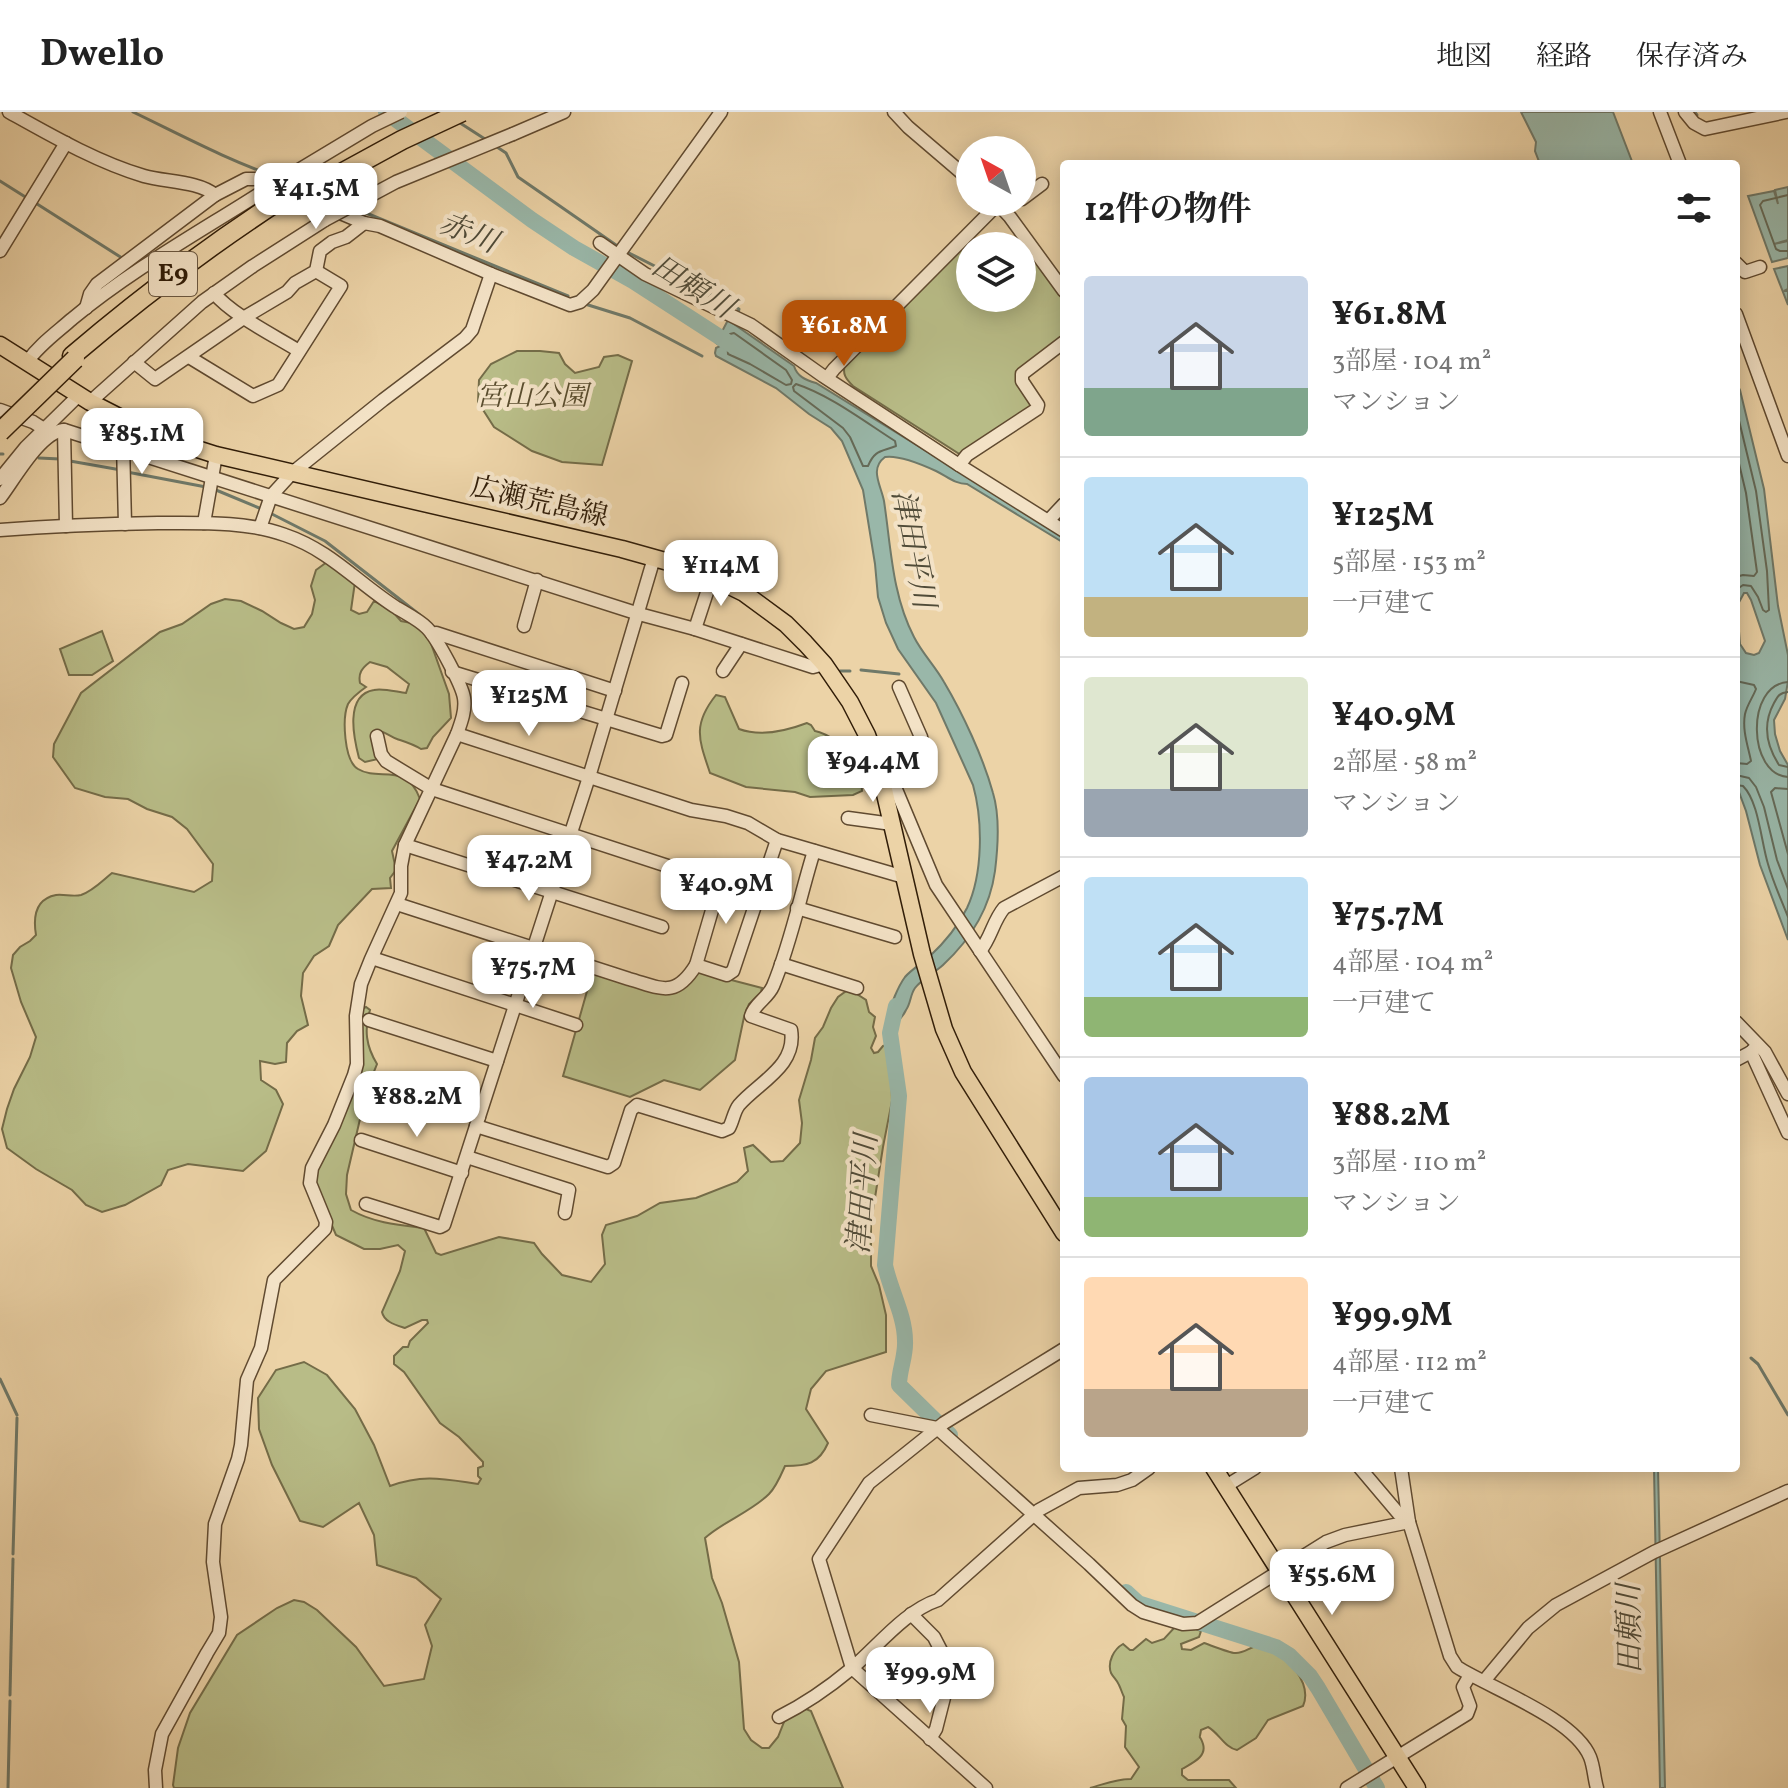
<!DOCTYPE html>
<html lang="ja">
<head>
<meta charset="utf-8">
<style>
  body { margin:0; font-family:Vollkorn,"Noto Serif JP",serif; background:#f2f2f2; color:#222; height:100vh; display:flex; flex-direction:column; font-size:30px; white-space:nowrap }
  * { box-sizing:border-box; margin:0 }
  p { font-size:26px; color:#767676 }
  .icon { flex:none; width:44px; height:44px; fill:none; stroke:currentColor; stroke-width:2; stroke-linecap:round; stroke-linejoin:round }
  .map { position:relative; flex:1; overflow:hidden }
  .sheet { position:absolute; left:1060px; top:48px; width:680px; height:1312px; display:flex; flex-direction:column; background:#fff; border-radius:8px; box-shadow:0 4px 20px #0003 }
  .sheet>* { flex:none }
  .needle { width:52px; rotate:320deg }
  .buttons { position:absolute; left:956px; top:24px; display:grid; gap:16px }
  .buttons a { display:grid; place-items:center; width:80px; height:80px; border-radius:50%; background:#fff; box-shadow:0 4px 20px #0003; font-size:40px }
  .price { position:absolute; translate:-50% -68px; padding:0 18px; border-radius:16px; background:#fff; color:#222; font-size:26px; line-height:52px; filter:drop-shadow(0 2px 4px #0008) }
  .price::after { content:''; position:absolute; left:50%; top:48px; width:24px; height:18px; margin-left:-12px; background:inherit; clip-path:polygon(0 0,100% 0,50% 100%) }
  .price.current { background:#b45309; color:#fff }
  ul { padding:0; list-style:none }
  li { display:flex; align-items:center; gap:24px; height:200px; padding:0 24px }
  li+li { border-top:2px solid #e0e0e0 }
  li span { display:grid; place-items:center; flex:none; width:224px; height:160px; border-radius:8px; color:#555 }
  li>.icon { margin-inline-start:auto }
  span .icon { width:96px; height:96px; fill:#fffc; stroke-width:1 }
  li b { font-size:34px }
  h2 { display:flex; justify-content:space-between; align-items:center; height:96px; padding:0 24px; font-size:34px }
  header { display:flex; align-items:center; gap:48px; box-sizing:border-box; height:112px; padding:0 40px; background:#fff; border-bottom:2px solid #e0e0e0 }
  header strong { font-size:38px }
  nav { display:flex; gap:44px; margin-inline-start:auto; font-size:28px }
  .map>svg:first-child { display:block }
  .green { fill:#b8bc87; stroke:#746c48; stroke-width:2 }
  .water { fill:#99b7a9; stroke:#6f7969; stroke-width:2; fill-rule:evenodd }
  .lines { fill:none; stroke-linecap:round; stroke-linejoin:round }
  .shore { stroke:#656a58; stroke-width:2 }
  .stream { stroke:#6f7969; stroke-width:3 }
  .river { stroke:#99b7a9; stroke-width:16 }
  .minor-casing { stroke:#604a30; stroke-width:15 }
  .major-casing { stroke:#311d08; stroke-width:19 }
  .highway-casing { stroke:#311d08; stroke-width:21 }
  .minor { stroke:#f3e2c6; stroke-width:12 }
  .major { stroke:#ecd3a7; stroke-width:16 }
  .highway { stroke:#ecd3a7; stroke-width:18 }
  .minor-bridge-casing { stroke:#604a30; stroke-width:15; stroke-linecap:butt }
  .highway-bridge-casing { stroke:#311d08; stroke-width:21; stroke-linecap:butt }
  .minor-bridge { stroke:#f3e2c6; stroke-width:12 }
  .highway-bridge { stroke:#ecd3a7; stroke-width:18 }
  .labels { text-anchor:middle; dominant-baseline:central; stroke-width:8; stroke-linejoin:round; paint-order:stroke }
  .shield { fill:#f3e2c6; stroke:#6b5841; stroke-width:2 }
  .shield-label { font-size:26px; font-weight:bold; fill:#311d08 }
  .park-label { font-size:28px; font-style:italic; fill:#5a4d2e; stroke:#f3e2c6 }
  .street-label { font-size:28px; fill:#311d08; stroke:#f3e2c6 }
  .water-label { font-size:30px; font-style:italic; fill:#504b38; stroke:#f3e2c6 }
</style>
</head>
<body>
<header>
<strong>Dwello</strong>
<nav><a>地図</a><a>経路</a><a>保存済み</a></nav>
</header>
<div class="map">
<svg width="1788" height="1676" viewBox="0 0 1788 1676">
  <rect width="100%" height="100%" fill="#ecd3a7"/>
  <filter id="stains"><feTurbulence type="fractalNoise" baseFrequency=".0025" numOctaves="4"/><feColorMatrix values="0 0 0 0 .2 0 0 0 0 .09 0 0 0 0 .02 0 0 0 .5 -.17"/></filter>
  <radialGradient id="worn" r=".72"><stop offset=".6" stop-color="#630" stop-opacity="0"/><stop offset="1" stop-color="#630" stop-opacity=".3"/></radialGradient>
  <!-- green -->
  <g class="green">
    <path d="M1018 126 1064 188V227L1020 260 1033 296 961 343 853 274C846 267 842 262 845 252L963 132 970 141V186H1022V134H1007Z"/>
    <path d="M517 239H540L559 241 565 252 575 261 599 255 604 245 618 243 632 249 602 353 562 350 532 339 494 315 478 290 479 268 491 252Z"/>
    <path d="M327 450 355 470 351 498 359 502 367 500 374 489 392 499 401 509 417 512 429 526 449 582 451 606 433 625 427 636 421 637C413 632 406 630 397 627 391 625 387 621 380 619L378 647 365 650 359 646C354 627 344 583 374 578 383 576 397 580 406 581L409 572 387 555 370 550C362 556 358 561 360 571L366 575C359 580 352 585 348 592 342 606 344 649 358 657 379 670 406 649 420 687L392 739 396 758 390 766 391 776 372 777 338 813 329 834 314 844 303 861 301 884 308 913 297 919 287 931 286 950 275 952 260 949 261 968 276 978 283 992 266 1039 243 1059 188 1052 168 1058 161 1073 125 1093 102 1100 86 1093 72 1078 36 1057 7 1036 2 1017 7 997 14 977 30 945 36 925 21 890 11 856 13 843 20 835 30 829 36 823C33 805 35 787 56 783 64 782 73 785 81 783 93 779 102 769 112 761L194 780 212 769 213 752 187 717 172 705 147 697 128 687 105 685 75 676 53 645 54 632 81 581 160 520 182 512 211 492 225 487 241 489 262 499 281 511 294 517 304 515 312 502 315 488 311 474 316 458Z"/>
    <path d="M102 519 113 549 92 563H69L60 537Z"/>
    <path d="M716 583 725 585 739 617C761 625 786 619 807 611L811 613 815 619C828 621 839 632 851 638L861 668 862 679 853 683 810 685 795 680 746 675 710 661C699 628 692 613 716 583Z"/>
    <path d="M593 858 665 880 697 859 762 876 760 883 749 892 744 905 735 948 700 978 664 968 630 985 563 964Z"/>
    <path d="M849 877 866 888 869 900 875 905 873 915 876 924 871 936 874 941 878 940 883 934 887 933 891 949 892 989 883 1035 871 1111V1154L879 1173 886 1203V1240L826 1259 811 1277 806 1297 828 1331C819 1352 807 1354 785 1354 781 1363 776 1375 769 1382 751 1400 724 1409 705 1426L712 1466 722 1491 739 1550 744 1617 751 1628 762 1636H769L778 1625 786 1605 806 1597 811 1599 843 1676H174L173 1673 178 1636 190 1601 237 1523 277 1496 294 1488 304 1490 317 1498 356 1535 384 1574 424 1567 432 1534 425 1513 441 1487 416 1466 377 1453 374 1423 359 1391 323 1415 300 1409 272 1353 259 1317 258 1286 276 1258 304 1250 327 1263 355 1297 374 1333 390 1374C424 1362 443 1367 478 1372L481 1367 478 1364V1356L483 1354V1350L459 1325 440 1311 404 1260 394 1252V1244L403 1235H408L410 1229 428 1211 427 1208H422L405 1216C396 1213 384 1210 382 1200L400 1159 405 1139 398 1133 380 1137H364L336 1123 314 1071 315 1058 357 966 362 897 366 895 370 898C364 918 366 934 377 952L367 977 347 1063 346 1082 351 1098C374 1111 398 1113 424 1116L436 1141 441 1143 499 1125 534 1131 542 1142 562 1163 591 1170 605 1152 602 1123 606 1113 637 1104 660 1091 696 1086 737 1070 748 1059 744 1036 753 1033 771 1050 783 1049 800 1031 802 1011 799 988 811 948 815 926 823 915 831 896 838 885Z"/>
    <path d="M1179 1514 1194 1516 1201 1519 1199 1525 1181 1532 1182 1537 1191 1538 1204 1531C1210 1533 1230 1541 1235 1541 1246 1542 1254 1530 1266 1534 1286 1542 1313 1571 1303 1594L1268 1608 1256 1626 1237 1638C1225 1636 1219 1621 1208 1615L1201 1618C1199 1631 1199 1620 1203 1632 1207 1645 1192 1651 1182 1657V1663L1188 1668H1229L1236 1676H1090C1105 1672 1115 1667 1131 1667L1139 1655 1125 1635 1126 1614 1122 1607 1124 1585C1122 1581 1121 1577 1119 1573 1117 1568 1113 1565 1111 1561 1107 1550 1114 1537 1123 1532L1130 1538H1133L1146 1527 1152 1531 1164 1527 1174 1516Z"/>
  </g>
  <!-- water -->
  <g class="water">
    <path d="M1521 0H1613L1633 52H1540L1535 39 1536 30Z"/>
    <path d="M1788 75V128L1774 132 1788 129V146L1772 150 1748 84 1774 79 1778 92 1775 78Z"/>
    <path d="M1788 154V177L1784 179H1788V193L1774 157Z"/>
    <path d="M728 208 794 254C797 264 805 268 816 271L1064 424V431L967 372C955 372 948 365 936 359 923 353 899 343 885 345 869 357 881 373 884 389 891 435 892 483 914 525 922 541 935 554 944 570 963 602 983 645 993 681 1000 704 998 735 995 759 990 796 970 828 943 853 934 861 922 867 915 876 910 883 911 891 906 898 903 905 896 911 891 917 891 913 889 909 889 905 889 895 899 873 905 865 912 857 921 852 929 845 943 832 958 814 967 796 983 762 983 709 973 673L936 591 898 537 886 511 878 485 875 452 863 378 842 329 831 316 809 302 776 276 716 244 715 241 716 236 720 234 716 231Z"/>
    <path d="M1736 270 1740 278 1764 377 1778 494 1788 543V569L1785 587 1774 608 1775 622 1780 639 1788 653V828L1760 753 1746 699 1736 672ZM1744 481H1747L1751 488 1765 529 1759 541 1754 543 1746 541 1740 532 1737 494Z"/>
    <path d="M1654 1356H1658L1665 1676H1660Z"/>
  </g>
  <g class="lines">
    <!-- shore -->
    <g class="shore">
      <path d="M1788 83 1763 89 1760 93 1776 137 1780 139H1788"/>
      <path d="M734 221 786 258 792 268 791 272 786 273 750 252 728 242 727 228 730 222Z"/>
      <path d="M796 272C830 283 865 310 895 329L896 334C882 340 875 337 868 354H863L850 325 843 316 794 279 793 275Z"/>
      <path d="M1736 296 1756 379 1767 459 1769 498 1766 500 1763 498 1758 485 1751 474 1743 473 1736 478"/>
      <path d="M1736 339 1746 381 1757 460 1754 464 1743 463 1736 465"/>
      <path d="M1736 569 1754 573 1756 577C1753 585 1747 593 1745 602 1742 618 1748 634 1751 649L1747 652 1736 651"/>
      <path d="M1788 570C1745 573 1748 663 1788 665"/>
      <path d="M1788 580C1779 581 1778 584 1774 591 1762 613 1766 633 1779 653L1788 655"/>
      <path d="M1736 663 1749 666 1756 675 1764 695 1777 748 1788 777"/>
      <path d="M1736 673 1743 674C1759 690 1761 730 1768 752 1773 770 1781 787 1788 805"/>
      <path d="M1788 677 1775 676 1771 680 1788 742"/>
    </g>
    <!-- stream -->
    <g class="stream">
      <path d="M133 0C181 23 229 49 280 66"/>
      <path d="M1695 0 1697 3"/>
      <path d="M457 9 488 29"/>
      <path d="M494 33 506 41 518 65 616 133"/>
      <path d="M0 69 27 86"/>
      <path d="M320 82 347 93"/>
      <path d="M34 90 122 146"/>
      <path d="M354 96 568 184"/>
      <path d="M629 141 739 197 737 204"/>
      <path d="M585 192 630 206 702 244"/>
      <path d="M0 342H3"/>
      <path d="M39 346 60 347"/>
      <path d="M70 349 121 358"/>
      <path d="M127 360 206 375"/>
      <path d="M216 378 264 398"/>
      <path d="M268 400 325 429 420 503"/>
      <path d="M861 558 899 562"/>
      <path d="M840 559H850"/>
      <path d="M1751 1246 1758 1252 1788 1303"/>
      <path d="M0 1267 17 1303"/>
      <path d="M13 1442 17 1306"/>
      <path d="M10 1583 13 1447"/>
      <path d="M8 1676 10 1589"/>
    </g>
    <!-- river -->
    <g class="river">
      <path d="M386 0 532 108 574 136 633 169 735 235"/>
      <path d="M896 894 890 921 899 984 885 1153C890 1178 905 1203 905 1229 906 1244 899 1258 899 1273L950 1323"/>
      <path d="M1126 1480 1138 1491 1276 1535 1289 1543 1310 1564 1318 1576 1377 1676"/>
    </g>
    <!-- minor casing -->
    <g class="minor-casing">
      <g id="minor">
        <path d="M9 0C52 24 97 50 144 64 165 70 199 69 215 83L246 67H260L364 111 380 114 491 162 570 193 580 190 593 178 721 0"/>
        <path d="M894 0 908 15 970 68"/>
        <path d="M1660 0 1680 52"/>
        <path d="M1685 0 1694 11 1705 17 1786 0"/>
        <path d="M513 22 564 0"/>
        <path d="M1022 87 1042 72"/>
        <path d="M996 90 1010 105 1064 179"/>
        <path d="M600 131 645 162 751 213 823 264 959 353 1064 419"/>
        <path d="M0 139 66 31"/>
        <path d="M1736 151 1745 160 1760 155"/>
        <path d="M214 181C232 203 275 224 299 239"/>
        <path d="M86 196 90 182 97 172 215 83"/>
        <path d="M1736 202 1788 344"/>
        <path d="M189 245 253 284 278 273 341 174 316 159"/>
        <path d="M27 250C39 233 56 221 72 207 130 159 196 122 259 82"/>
        <path d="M134 250 155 267 245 205 287 180 295 171 316 159 320 139 332 130 346 125 364 111"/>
        <path d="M827 266 834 257 998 92"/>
        <path d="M90 290 202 190 253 154 325 108"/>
        <path d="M0 298 33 310 44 317"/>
        <path d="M64 318 66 414"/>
        <path d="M959 353 967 343 1037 297 1038 293 1022 269V262L1064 230"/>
        <path d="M0 367 26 335 79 283"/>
        <path d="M0 386C14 368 40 320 64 318L639 502 695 517 813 555 824 552"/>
        <path d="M1049 408 1064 392"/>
        <path d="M204 411 216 343"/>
        <path d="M125 412 123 332 129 310"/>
        <path d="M260 416 271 384 292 361 383 288 465 226 472 218 491 162"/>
        <path d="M0 418C53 414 106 412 158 411 200 411 246 409 285 423 330 438 359 472 397 496 407 502 419 508 427 516 437 526 462 573 464 586 466 598 461 611 457 622L405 733 401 754V781L371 847 361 872 356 904 357 952 354 963 334 1013 312 1056 310 1071 326 1110 325 1117 274 1168 261 1236 247 1268 241 1333 238 1347 215 1412 213 1450 221 1505 219 1521 207 1541 162 1622 155 1658 156 1676"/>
        <path d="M524 514 537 468"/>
        <path d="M695 517 712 465"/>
        <path d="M432 522 436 521 615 579"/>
        <path d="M723 559 741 532"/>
        <path d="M452 560 662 624 666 623 682 571"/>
        <path d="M457 622 691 698 726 704 748 711 777 728 904 765"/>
        <path d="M377 624 381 642 386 649 432 677 683 759"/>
        <path d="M879 656 884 657 890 663 936 773 1064 964"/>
        <path d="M890 663 921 650 926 645 921 625 899 575"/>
        <path d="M848 706 892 712"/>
        <path d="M405 733 662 815"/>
        <path d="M397 792 629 867C661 876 675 887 696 853L727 863 733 859 777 728"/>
        <path d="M797 796 895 825"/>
        <path d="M980 839C991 826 993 809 1004 796L1064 764"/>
        <path d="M375 847 576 913"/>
        <path d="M781 852 857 876"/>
        <path d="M696 853 722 764"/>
        <path d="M369 908 497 949"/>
        <path d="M1736 910 1765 940 1788 982"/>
        <path d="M1751 940 1788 1021"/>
        <path d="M1736 948 1751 940 1756 935"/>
        <path d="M382 974 479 1005"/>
        <path d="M476 1014 608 1055 614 1051 631 998 637 993 722 1019 729 1016C733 1009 734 999 739 993 759 970 797 954 791 918L751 904C754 892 768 886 773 874 791 831 800 784 814 739"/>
        <path d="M361 1028 462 1061"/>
        <path d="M467 1045 569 1078 565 1101"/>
        <path d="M366 1092 440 1115 444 1113 589 665 654 446"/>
        <path d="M871 1303 937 1316 1089 1452 1132 1493 1143 1500 1183 1512 1197 1511 1326 1430 1345 1423 1409 1410"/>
        <path d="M1360 1356 1398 1401 1409 1410"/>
        <path d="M1401 1356 1409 1410 1450 1544 1457 1555C1492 1577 1574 1606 1590 1645 1594 1655 1594 1666 1597 1676"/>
        <path d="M1226 1374 1255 1356"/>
        <path d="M911 1502 934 1525 951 1558 936 1617 930 1627"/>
        <path d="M1484 1569 1528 1516 1556 1493 1654 1440 1788 1379"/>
        <path d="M779 1605C807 1591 827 1577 851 1557 878 1534 905 1499 938 1488L1039 1398 1079 1376 1117 1373 1132 1368 1149 1356"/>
        <path d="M986 1676 852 1556 819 1447 869 1371 944 1311 1064 1237"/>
        <path d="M1347 1676 1467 1602 1470 1594 1463 1575 1470 1563"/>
      </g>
    </g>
    <!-- major casing -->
    <g class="major-casing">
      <g id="major">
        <path d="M0 233 90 290 129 310 166 327 216 343 622 437 697 458 744 481 786 512 805 531 824 552 850 590 867 623 879 656 922 842 944 917 963 960 1064 1121"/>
        <path d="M1214 1356 1417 1676"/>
      </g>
    </g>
    <!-- highway casing -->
    <g class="highway-casing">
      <path id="highway" d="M72 244C139 187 206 136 280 88"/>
    </g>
    <!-- minor -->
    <use href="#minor" class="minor"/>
    <!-- major -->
    <use href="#major" class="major"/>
    <!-- highway -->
    <use href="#highway" class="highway"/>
    <!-- minor-bridge casing -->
    <g class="minor-bridge-casing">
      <g id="minor-bridge">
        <path d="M259 82 372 14 401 0"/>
        <path d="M325 108 396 70 513 22"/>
      </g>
    </g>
    <!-- highway-bridge casing -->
    <g class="highway-bridge-casing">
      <g id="highway-bridge">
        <path d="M283 93 402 28 462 0"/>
        <path d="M0 320 75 247"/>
      </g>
    </g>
    <!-- minor-bridge -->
    <use href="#minor-bridge" class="minor-bridge"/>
    <!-- highway-bridge -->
    <use href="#highway-bridge" class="highway-bridge"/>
  </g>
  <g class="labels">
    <!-- shield labels -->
    <rect class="shield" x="149" y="140" width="48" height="44" rx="6"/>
    <g class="shield-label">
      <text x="173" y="162">E9</text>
    </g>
    <!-- park labels -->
    <g class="park-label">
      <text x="532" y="285">宮山公園</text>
    </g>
    <!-- street labels -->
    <g class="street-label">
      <text transform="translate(539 391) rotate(13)">広瀬荒島線</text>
    </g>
    <!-- water labels -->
    <g class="water-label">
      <text transform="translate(468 122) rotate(22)">赤川</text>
      <text transform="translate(692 176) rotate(32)">田頼川</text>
      <text transform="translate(912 437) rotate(79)">津田平川</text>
      <text transform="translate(864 1082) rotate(-86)">津田平川</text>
      <text transform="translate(1631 1517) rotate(-91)">田頼川</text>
    </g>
  </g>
  <rect width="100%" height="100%" filter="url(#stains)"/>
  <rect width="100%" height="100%" fill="url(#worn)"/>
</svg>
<div class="buttons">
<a><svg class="needle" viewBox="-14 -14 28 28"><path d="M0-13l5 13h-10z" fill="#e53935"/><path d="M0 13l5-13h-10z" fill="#767676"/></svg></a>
<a><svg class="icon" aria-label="layers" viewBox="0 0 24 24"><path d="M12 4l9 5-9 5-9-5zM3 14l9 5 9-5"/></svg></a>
</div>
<b class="price" style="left:316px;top:119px">¥41.5M</b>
<b class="price current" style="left:844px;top:256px">¥61.8M</b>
<b class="price" style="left:142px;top:364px">¥85.1M</b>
<b class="price" style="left:721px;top:496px">¥114M</b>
<b class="price" style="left:529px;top:626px">¥125M</b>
<b class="price" style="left:873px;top:692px">¥94.4M</b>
<b class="price" style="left:529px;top:791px">¥47.2M</b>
<b class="price" style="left:726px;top:814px">¥40.9M</b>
<b class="price" style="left:533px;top:898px">¥75.7M</b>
<b class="price" style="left:417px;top:1027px">¥88.2M</b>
<b class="price" style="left:1332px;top:1505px">¥55.6M</b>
<b class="price" style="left:930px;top:1603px">¥99.9M</b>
<section class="sheet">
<h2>12件の物件<svg class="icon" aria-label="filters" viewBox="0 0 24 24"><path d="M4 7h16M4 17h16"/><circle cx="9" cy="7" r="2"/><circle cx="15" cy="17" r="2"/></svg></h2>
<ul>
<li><span style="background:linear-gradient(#c9d6e8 70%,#7fa58c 0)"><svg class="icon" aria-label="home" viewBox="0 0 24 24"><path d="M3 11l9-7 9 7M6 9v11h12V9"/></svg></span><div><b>¥61.8M</b><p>3部屋 · 104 m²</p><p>マンション</p></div></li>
<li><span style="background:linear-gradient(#bfe0f5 75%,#c2b280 0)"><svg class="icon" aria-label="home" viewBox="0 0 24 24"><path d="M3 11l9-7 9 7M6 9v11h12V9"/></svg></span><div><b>¥125M</b><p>5部屋 · 153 m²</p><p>一戸建て</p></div></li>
<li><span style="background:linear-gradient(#dfe7d0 70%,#9aa5b1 0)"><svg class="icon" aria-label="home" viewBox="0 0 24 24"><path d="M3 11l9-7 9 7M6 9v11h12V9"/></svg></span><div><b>¥40.9M</b><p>2部屋 · 58 m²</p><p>マンション</p></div></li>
<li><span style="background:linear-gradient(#bfe0f5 75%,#8fb573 0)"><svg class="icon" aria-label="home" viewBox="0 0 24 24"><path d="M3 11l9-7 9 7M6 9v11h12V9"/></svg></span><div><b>¥75.7M</b><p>4部屋 · 104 m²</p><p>一戸建て</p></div></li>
<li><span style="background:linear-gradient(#a9c7e8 75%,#8fb573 0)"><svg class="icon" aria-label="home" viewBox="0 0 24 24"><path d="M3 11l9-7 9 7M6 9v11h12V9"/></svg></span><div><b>¥88.2M</b><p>3部屋 · 110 m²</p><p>マンション</p></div></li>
<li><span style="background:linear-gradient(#ffd9b3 70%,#b9a48a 0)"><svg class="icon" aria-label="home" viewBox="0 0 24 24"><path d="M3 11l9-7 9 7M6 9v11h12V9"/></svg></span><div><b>¥99.9M</b><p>4部屋 · 112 m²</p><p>一戸建て</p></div></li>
</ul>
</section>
</div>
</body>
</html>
